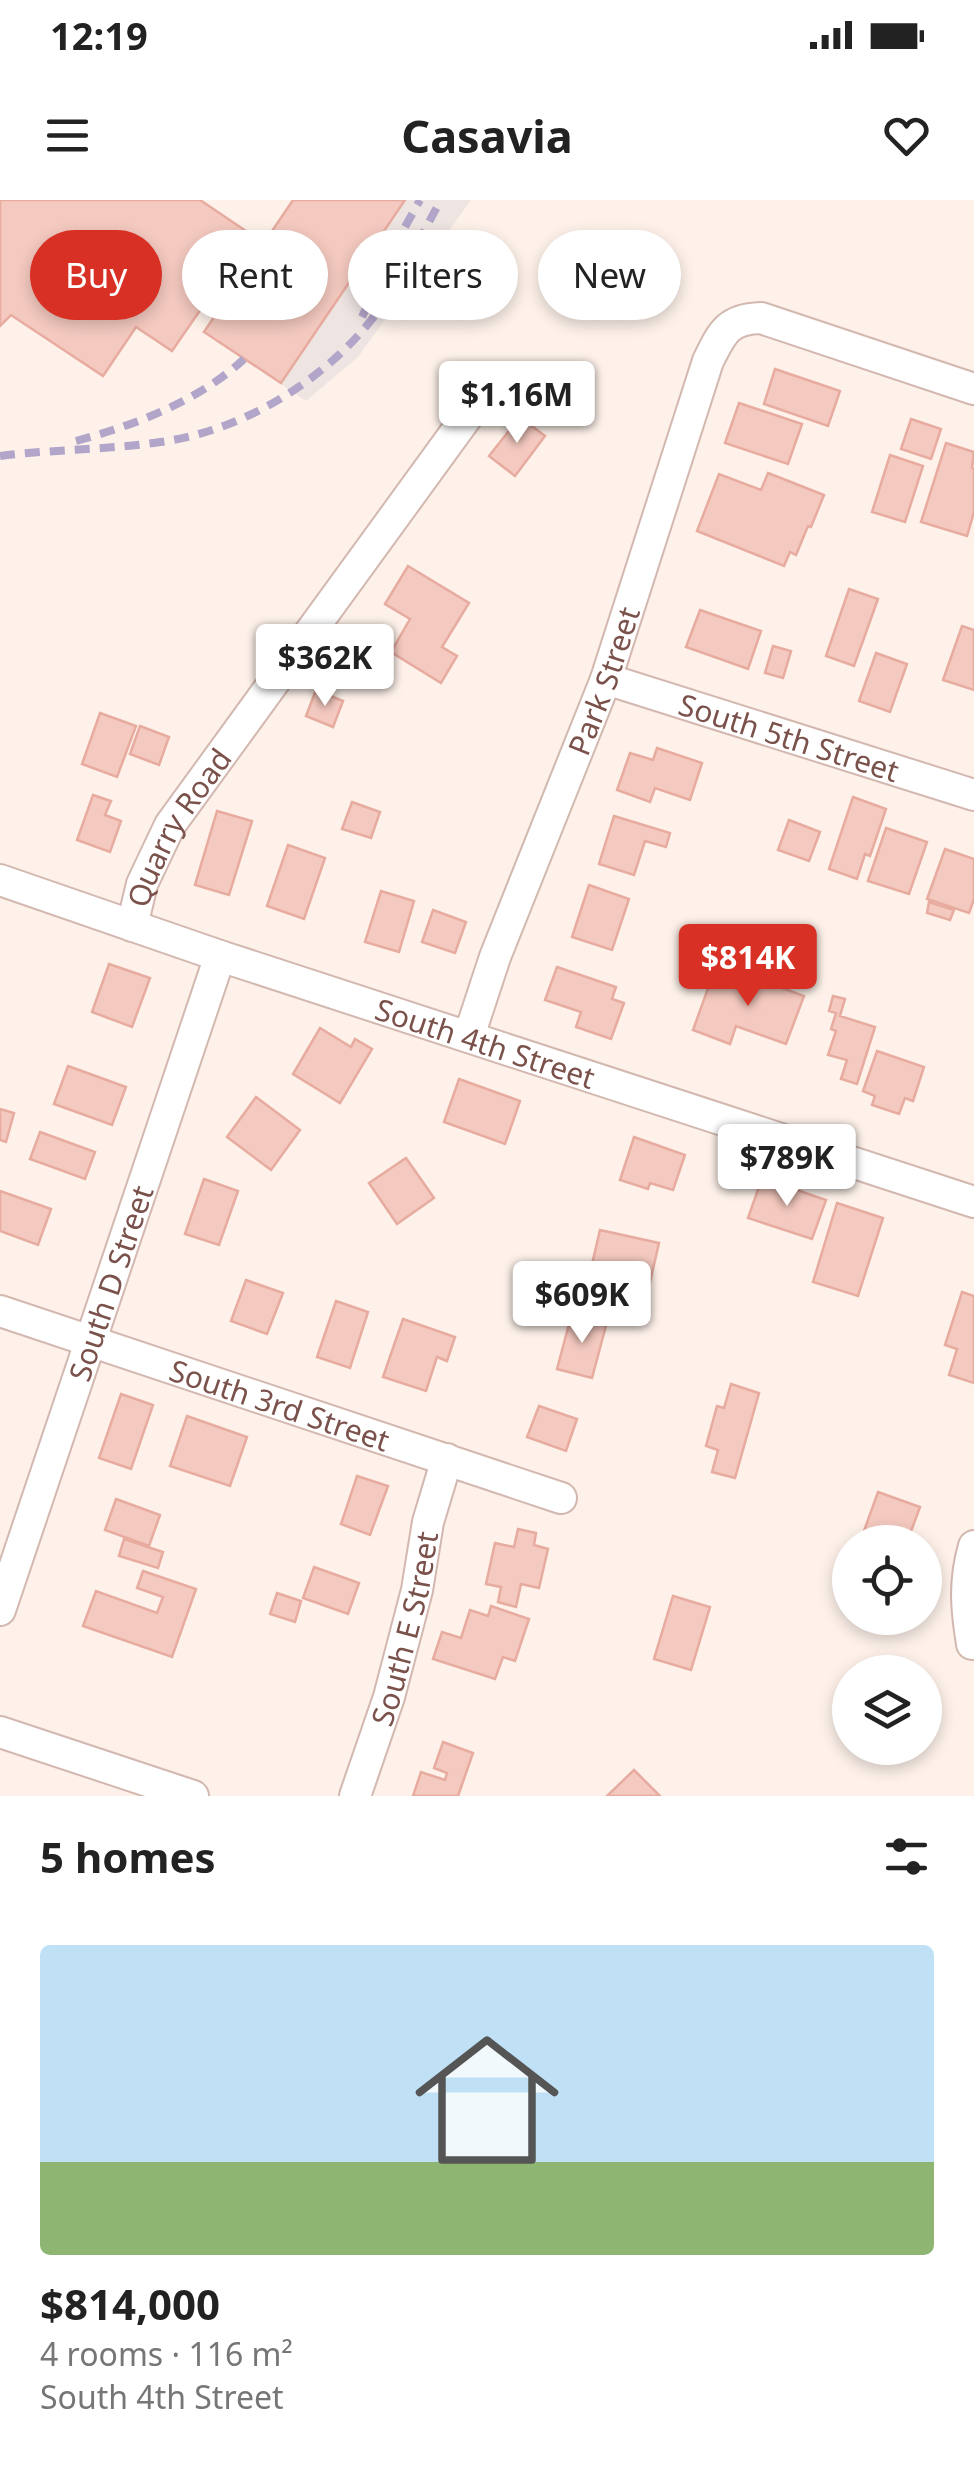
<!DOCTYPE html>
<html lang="en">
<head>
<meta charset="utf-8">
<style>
  body { margin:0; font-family:"Noto Sans",sans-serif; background:#f2f2f2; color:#222; height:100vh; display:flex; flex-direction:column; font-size:38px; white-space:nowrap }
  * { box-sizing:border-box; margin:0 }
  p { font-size:32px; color:#767676 }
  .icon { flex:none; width:55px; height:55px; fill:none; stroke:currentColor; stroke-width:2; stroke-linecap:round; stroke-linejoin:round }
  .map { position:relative; height:1596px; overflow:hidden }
  .panel { display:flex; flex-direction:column; background:#fff; flex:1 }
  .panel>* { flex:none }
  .top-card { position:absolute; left:30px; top:30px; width:915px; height:90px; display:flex; gap:20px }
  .controls { position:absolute; left:832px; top:1325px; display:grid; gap:20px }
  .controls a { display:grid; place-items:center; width:110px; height:110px; border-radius:50%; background:#fff; box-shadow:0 5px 15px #0003; font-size:50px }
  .price { position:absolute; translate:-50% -85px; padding:0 22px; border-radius:10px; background:#fff; color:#222; font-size:32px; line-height:65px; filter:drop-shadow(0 2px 5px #0008) }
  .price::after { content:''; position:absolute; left:50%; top:60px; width:30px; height:22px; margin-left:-15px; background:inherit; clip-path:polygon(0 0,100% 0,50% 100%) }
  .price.active { background:#d93025; color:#fff }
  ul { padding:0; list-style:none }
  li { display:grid; align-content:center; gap:20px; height:530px; padding:0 40px }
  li+li { border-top:2px solid #e0e0e0 }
  li span { display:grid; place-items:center; height:310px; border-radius:10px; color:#555 }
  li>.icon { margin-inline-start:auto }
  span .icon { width:180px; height:180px; fill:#fffc; stroke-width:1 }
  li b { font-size:42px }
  h2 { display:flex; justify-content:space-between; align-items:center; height:120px; padding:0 40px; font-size:42px }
  .chip { padding:0 35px; border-radius:45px; background:#fff; box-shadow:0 5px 15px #0003; font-size:35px; line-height:90px }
  .chip.active { background:#d93025; color:#fff }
  .status { display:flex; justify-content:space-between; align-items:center; height:70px; padding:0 50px; background:#fff; direction:ltr }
  .status svg { height:28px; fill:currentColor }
  header { display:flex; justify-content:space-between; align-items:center; height:130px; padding:0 40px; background:#fff; font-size:45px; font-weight:700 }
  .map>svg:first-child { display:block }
  .industrial { fill:#eee5e2 }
  .building { fill:#f4c9bf; stroke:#e7ab9f; stroke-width:2.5 }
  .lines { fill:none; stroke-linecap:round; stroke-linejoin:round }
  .minor-casing { stroke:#d3b8b0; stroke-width:34 }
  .minor { stroke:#fff; stroke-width:30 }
  .rail { stroke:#b1a5c9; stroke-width:8; stroke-dasharray:15 10; stroke-linecap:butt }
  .labels { text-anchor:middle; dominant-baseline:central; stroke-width:9; stroke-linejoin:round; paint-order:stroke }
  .street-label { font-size:30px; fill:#7a514b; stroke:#fff6f0 }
</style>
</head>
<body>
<div class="status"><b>12:19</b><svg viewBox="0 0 49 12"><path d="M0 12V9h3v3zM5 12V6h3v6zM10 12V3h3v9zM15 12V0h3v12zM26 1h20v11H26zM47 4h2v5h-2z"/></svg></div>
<header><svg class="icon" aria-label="menu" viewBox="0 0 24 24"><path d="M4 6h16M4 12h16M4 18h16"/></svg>Casavia<svg class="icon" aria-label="heart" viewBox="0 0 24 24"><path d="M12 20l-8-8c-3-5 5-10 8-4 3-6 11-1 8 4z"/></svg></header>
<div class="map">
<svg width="974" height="1596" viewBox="0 0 974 1596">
  <rect width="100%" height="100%" fill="#fdf1e9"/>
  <!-- industrial -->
  <path class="industrial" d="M293 0H471L358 157 306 201 204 132Z"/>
  <!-- building -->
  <g class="building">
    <path d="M0 0H200L252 35 172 151 136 127 103 176 11 115 0 126Z"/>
    <path d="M293 0H405L281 183 204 132Z"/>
    <path d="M775 169 840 191 828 226 764 204Z"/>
    <path d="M739 203 802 224 788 264 725 243Z"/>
    <path d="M520 217 545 236 515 276 489 256Z"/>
    <path d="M911 219 941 229 931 259 901 249Z"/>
    <path d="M946 243 974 252 972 268 974 269V312L967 336 921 322Z"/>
    <path d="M890 255 923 266 905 322 872 312Z"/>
    <path d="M768 273 824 295 811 327 808 326 796 355 790 352 784 366 697 331 719 274 761 290Z"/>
    <path d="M408 366 469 403 442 447 457 456 441 483 391 452 410 419 385 404Z"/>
    <path d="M849 389 878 399 854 466 826 456Z"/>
    <path d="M700 410 761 431 748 469 686 447Z"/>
    <path d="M962 426 974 430V490L943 480Z"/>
    <path d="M773 446 791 451 783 478 765 473Z"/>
    <path d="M876 453 907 464 890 512 859 501Z"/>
    <path d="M316 490 343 501 333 527 306 516Z"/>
    <path d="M100 513 136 526 117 577 82 564Z"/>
    <path d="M140 526 169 537 159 565 130 554Z"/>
    <path d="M657 548 702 563 690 600 655 588 650 602 617 590 630 553 653 560Z"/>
    <path d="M93 595 111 601 105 615 121 621 110 652 77 640Z"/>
    <path d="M853 597 886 609 870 656 865 654 857 679 829 669Z"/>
    <path d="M352 602 380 612 371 638 342 629Z"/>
    <path d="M217 611 252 621 229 695 195 685Z"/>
    <path d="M614 616 670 633 666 647 645 641 634 675 599 664Z"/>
    <path d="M789 620 820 632 809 661 778 650Z"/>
    <path d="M886 628 927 642 909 694 868 681Z"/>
    <path d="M288 645 325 658 304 719 267 706Z"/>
    <path d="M945 649 974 659V699L969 713 927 699Z"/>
    <path d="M589 685 629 699 612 750 572 737Z"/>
    <path d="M381 691 414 701 399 752 365 742Z"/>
    <path d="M929 702 954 710 950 720 927 713Z"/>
    <path d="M433 710 466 722 455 753 422 742Z"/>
    <path d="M109 764 150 778 132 827 92 812Z"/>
    <path d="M557 767 616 787 612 799 624 803 611 839 576 827 581 812 545 800Z"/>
    <path d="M733 770 804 796 786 844 736 826 730 844 693 830 711 780 728 786Z"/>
    <path d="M833 796 845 799 840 816 875 827 857 884 841 879 847 860 828 855 836 831 831 829 836 813 829 811Z"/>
    <path d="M320 828 351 847 355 839 372 849 340 903 293 874Z"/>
    <path d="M877 851 924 867 913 901 905 898 899 914 872 905 875 896 863 891Z"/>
    <path d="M68 866 126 887 112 925 54 904Z"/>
    <path d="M459 879 520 901 505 944 444 922Z"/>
    <path d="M256 897 300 930 271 970 227 937Z"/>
    <path d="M0 909 14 913 6 942 0 940Z"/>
    <path d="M40 932 95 952 85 979 30 959Z"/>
    <path d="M634 937 685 955 673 990 650 983 648 989 620 980Z"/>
    <path d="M406 958 434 998 397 1024 369 983Z"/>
    <path d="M762 978 826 1000 812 1039 748 1018Z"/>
    <path d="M204 979 238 991 219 1045 185 1034Z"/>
    <path d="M0 991 51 1009 38 1045 0 1031Z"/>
    <path d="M837 1003 883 1018 858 1096 813 1082Z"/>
    <path d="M600 1030 659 1043 648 1091 589 1077Z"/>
    <path d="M246 1080 283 1093 267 1134 231 1121Z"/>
    <path d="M962 1092 974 1096V1183L949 1175 957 1149 945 1145Z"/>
    <path d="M336 1101 368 1112 350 1168 317 1157Z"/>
    <path d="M572 1113 607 1122 592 1178 557 1169Z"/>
    <path d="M403 1119 455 1137 447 1161 437 1157 426 1191 383 1177Z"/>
    <path d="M731 1184 759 1193 735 1278 712 1272 718 1250 706 1246 717 1206 724 1208Z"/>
    <path d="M121 1194 153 1205 131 1269 99 1258Z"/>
    <path d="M539 1206 577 1219 566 1251 527 1237Z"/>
    <path d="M187 1216 247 1237 230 1286 170 1266Z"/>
    <path d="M357 1276 388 1286 370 1335 341 1324Z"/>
    <path d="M878 1292 920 1307 907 1342H860Z"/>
    <path d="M116 1299 160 1315 149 1346 105 1330Z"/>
    <path d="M518 1329 536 1333 534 1345 548 1349 539 1388 521 1384 516 1407 498 1402 501 1387 486 1384 495 1343 514 1347Z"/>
    <path d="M124 1339 163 1352 158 1368 119 1356Z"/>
    <path d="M314 1367 359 1383 348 1414 303 1398Z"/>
    <path d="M143 1371 196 1389 172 1457 83 1426 96 1391 157 1413 163 1397 137 1388Z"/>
    <path d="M277 1393 301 1401 295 1422 270 1414Z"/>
    <path d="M673 1396 710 1407 691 1470 654 1459Z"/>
    <path d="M491 1406 529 1419 515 1461 503 1457 495 1479 433 1459 442 1432 461 1438 470 1410 488 1416Z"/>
    <path d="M443 1542 473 1553 458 1596H413L421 1572 445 1580 447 1573 434 1568Z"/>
    <path d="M634 1570 660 1596H607Z"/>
  </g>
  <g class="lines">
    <!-- minor casing -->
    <g class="minor-casing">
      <g id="minor">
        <path id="s1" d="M606 479 974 595"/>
        <path id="s2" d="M0 680 220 756 974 1002"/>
        <path id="s3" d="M132 726 142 684 170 625 482 196"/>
        <path id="s4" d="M469 836 495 757 606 479 708 161C722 133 727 119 761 118L974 189"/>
        <path id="s5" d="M0 1111 561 1298"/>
        <path id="s6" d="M0 1410 220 756"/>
        <path d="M972 1444C966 1407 964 1381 974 1346"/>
        <path d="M0 1532 193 1596"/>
        <path id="s7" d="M355 1596 389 1497 417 1390 428 1322 447 1259"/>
      </g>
    </g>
    <!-- minor -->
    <use href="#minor" class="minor"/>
    <!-- rail -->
    <g class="rail">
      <path d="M362 117 396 43 420 0"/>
      <path d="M76 241C135 225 199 201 244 159"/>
      <path d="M0 256C55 249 112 250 167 241 253 227 338 172 386 100 407 68 422 33 441 0"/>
    </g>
  </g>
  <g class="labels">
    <!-- street labels -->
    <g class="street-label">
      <text stroke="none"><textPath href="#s4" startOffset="380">Park Street</textPath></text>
      <text stroke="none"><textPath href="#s1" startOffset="192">South 5th Street</textPath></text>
      <text stroke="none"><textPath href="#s3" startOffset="110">Quarry Road</textPath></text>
      <text stroke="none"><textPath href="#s2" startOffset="512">South 4th Street</textPath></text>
      <text stroke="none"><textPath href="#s6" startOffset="345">South D Street</textPath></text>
      <text stroke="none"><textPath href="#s5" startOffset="295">South 3rd Street</textPath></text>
      <text stroke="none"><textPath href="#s7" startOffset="175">South E Street</textPath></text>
    </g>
  </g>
</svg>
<div class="controls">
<a><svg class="icon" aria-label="locate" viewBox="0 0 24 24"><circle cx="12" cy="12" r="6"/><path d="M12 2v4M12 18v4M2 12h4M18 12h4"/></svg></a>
<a><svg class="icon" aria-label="layers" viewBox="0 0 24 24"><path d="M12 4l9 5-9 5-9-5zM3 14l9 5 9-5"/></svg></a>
</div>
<b class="price" style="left:517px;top:246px">$1.16M</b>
<b class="price" style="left:325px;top:509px">$362K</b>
<b class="price active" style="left:748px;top:809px">$814K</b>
<b class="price" style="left:787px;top:1009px">$789K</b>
<b class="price" style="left:582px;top:1146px">$609K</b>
<div class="top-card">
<a class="chip active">Buy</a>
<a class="chip">Rent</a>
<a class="chip">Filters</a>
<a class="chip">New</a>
</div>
</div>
<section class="panel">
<h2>5 homes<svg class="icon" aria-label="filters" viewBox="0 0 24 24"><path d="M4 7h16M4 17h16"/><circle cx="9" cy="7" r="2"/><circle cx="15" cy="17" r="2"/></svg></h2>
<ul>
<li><span style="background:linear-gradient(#bfe0f5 70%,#8fb573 0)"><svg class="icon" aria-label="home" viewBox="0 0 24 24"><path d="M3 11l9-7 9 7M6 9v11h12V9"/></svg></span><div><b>$814,000</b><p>4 rooms · 116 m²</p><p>South 4th Street</p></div></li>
</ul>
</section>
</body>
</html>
